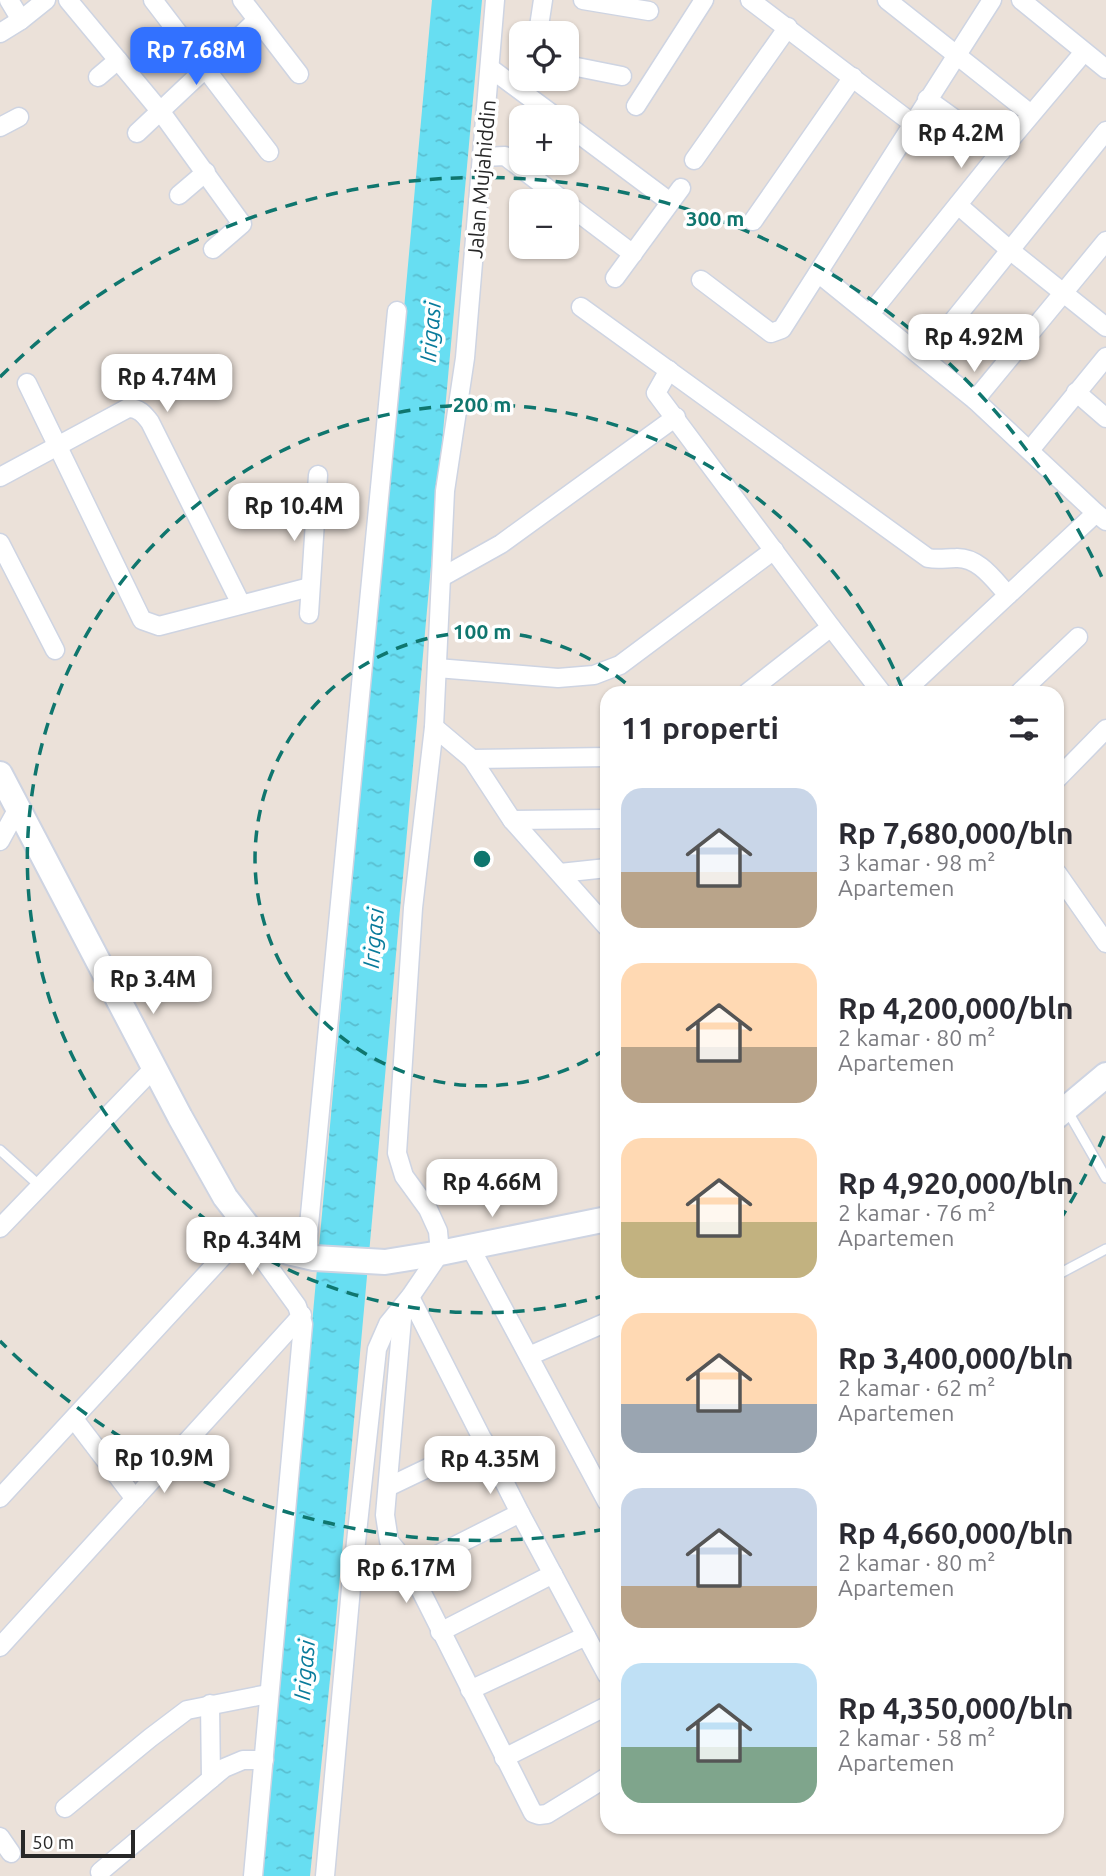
<!DOCTYPE html>
<html lang="id">
<head>
<meta charset="utf-8">
<style>
  body { margin:0; font-family:Ubuntu,sans-serif; background:#f2f2f3; color:#2b2b33; height:100vh; display:flex; flex-direction:column; font-size:26px; white-space:nowrap }
  * { box-sizing:border-box; margin:0 }
  p { font-size:23px; color:#7c7c81 }
  .icon { flex:none; width:38px; height:38px; fill:none; stroke:currentColor; stroke-width:2; stroke-linecap:round; stroke-linejoin:round }
  .map { position:relative; flex:1; overflow:hidden }
  .details { position:absolute; left:600px; top:686px; width:464px; height:1148px; display:flex; flex-direction:column; background:#fff; border-radius:21px; box-shadow:0 2px 5px #0004 }
  .details>* { flex:none }
  .tools { position:absolute; left:509px; top:21px; display:grid; gap:14px }
  .tools a { display:grid; place-items:center; width:70px; height:70px; border-radius:14px; background:#fff; box-shadow:0 2px 5px #0004; font-size:35px }
  .scale { position:absolute; left:21px; bottom:18px; width:114px; box-sizing:border-box; padding-left:7px; border:4px solid #282828; border-top:0; font-size:19px; line-height:24px; white-space:nowrap; color:#282828; -webkit-text-stroke:5px #fff; paint-order:stroke }
  .price { position:absolute; translate:-50% -60px; padding:0 16px; border-radius:14px; background:#fff; color:#222; font-size:23px; line-height:46px; filter:drop-shadow(0 2px 4px #0008) }
  .price::after { content:''; position:absolute; left:50%; top:42px; width:21px; height:16px; margin-left:-10px; background:inherit; clip-path:polygon(0 0,100% 0,50% 100%) }
  .price.active { background:#3271ff; color:#fff }
  ul { padding:0; list-style:none }
  li { display:flex; align-items:center; gap:21px; height:175px; padding:0 21px }
  li span { display:grid; place-items:center; flex:none; width:196px; height:140px; border-radius:21px; color:#555 }
  li>.icon { margin-inline-start:auto }
  span .icon { width:84px; height:84px; fill:#fffc; stroke-width:1 }
  li b { font-size:30px }
  h2 { display:flex; justify-content:space-between; align-items:center; height:84px; padding:0 21px; font-size:30px }
  .map>svg:first-child { display:block }
  .water { fill:url(#water-ripples) }
  .lines { fill:none; stroke-linecap:round; stroke-linejoin:round }
  .lane-casing { stroke:#ced4e2; stroke-width:12 }
  .street-casing { stroke:#ced4e2; stroke-width:21 }
  .secondary-casing { stroke:#ced4e2; stroke-width:28 }
  .lane { stroke:#fff; stroke-width:9 }
  .street { stroke:#fff; stroke-width:18 }
  .secondary { stroke:#fff; stroke-width:24 }
  .ring { fill:none; stroke:#0f766e; stroke-width:3.5; stroke-dasharray:12 9 }
  .labels { text-anchor:middle; dominant-baseline:central; stroke-width:7; stroke-linejoin:round; paint-order:stroke }
  .street-label { font-size:21px; fill:#282828; stroke:#fff }
  .water-label { font-size:23px; font-style:italic; fill:#097b9b; stroke:#fff }
  .centre { fill:#0f766e; stroke:#fff; stroke-width:3.5 }
  .ring-label { font-size:21px; text-anchor:middle; font-weight:bold; fill:#0f766e; stroke:#fff; stroke-width:7; stroke-linejoin:round; paint-order:stroke }
</style>
</head>
<body>
<div class="map">
<svg width="1106" height="1876" viewBox="0 0 1106 1876">
  <defs>
    <pattern id="water-ripples" width="26" height="14" patternUnits="userSpaceOnUse" patternTransform="scale(1.75)"><rect width="26" height="14" fill="#67def2"/><path d="M2 4q2-2 4 0t4 0M15 11q2-2 4 0t4 0" fill="none" stroke="#59bed0"/></pattern>
  </defs>
  <rect width="100%" height="100%" fill="#ebe1d9"/>
  <!-- water -->
  <path class="water" d="M432 0H482L336 1620 310 1876H262Z"/>
  <g class="lines">
    <!-- lane casing -->
    <g class="lane-casing">
      <g id="lane">
        <path d="M1067 1110 1106 1178"/>
        <path d="M0 1150 41 1187"/>
        <path d="M1057 1275 1106 1249"/>
      </g>
    </g>
    <!-- street casing -->
    <g class="street-casing">
      <g id="street">
        <path d="M9 0 21 20"/>
        <path d="M68 0 161 112 242 224 213 249"/>
        <path d="M153 0 269 152"/>
        <path d="M242 0 299 74"/>
        <path d="M583 0 649 11"/>
        <path d="M750 0 912 123"/>
        <path d="M887 0 1031 114"/>
        <path d="M1021 0 1106 69"/>
        <path d="M0 33 21 20 46 0"/>
        <path d="M538 33 543 0"/>
        <path d="M567 65 622 76"/>
        <path d="M490 68 556 117"/>
        <path d="M98 77 118 60"/>
        <path d="M927 99 1001 152"/>
        <path d="M636 106 704 0"/>
        <path d="M567 125 670 202"/>
        <path d="M0 127 19 117"/>
        <path d="M137 133 257 20"/>
        <path d="M483 157 505 156 564 201"/>
        <path d="M694 160 788 27"/>
        <path d="M179 195 206 172"/>
        <path d="M567 204 633 254"/>
        <path d="M958 205 1011 251 1106 327"/>
        <path d="M753 221 853 77"/>
        <path d="M818 273 975 400 1096 513"/>
        <path d="M615 278 681 188"/>
        <path d="M701 280 771 333 782 329 992 0"/>
        <path d="M581 307 928 558C939 560 946 558 956 558 979 557 994 580 1008 595"/>
        <path d="M870 314 1009 141 1084 52"/>
        <path d="M924 357 1106 131"/>
        <path d="M669 370 656 393 831 627 882 693"/>
        <path d="M27 383 142 620 159 626 310 587"/>
        <path d="M1076 392 1106 418"/>
        <path d="M975 400 1106 241"/>
        <path d="M1030 450 1106 357"/>
        <path d="M0 477 128 408C139 408 144 414 150 422L241 604"/>
        <path d="M0 543 55 650"/>
        <path d="M442 577 501 544 676 417"/>
        <path d="M309 614 318 475"/>
        <path d="M437 668 558 678 594 675 620 665 774 550"/>
        <path d="M747 693 831 627"/>
        <path d="M903 693 1096 513 1106 521"/>
        <path d="M1019 693 1078 637"/>
        <path d="M434 727 472 759 512 820 607 927"/>
        <path d="M472 759 607 757"/>
        <path d="M1057 779 1106 729"/>
        <path d="M512 820 607 819"/>
        <path d="M0 841 17 810"/>
        <path d="M560 873 607 868"/>
        <path d="M1057 873 1106 943"/>
        <path d="M0 1228 154 1068"/>
        <path d="M470 1247 607 1502"/>
        <path d="M306 1256 397 311"/>
        <path d="M410 1297 520 1513 607 1675"/>
        <path d="M403 1307 385 1515 389 1541 415 1573"/>
        <path d="M529 1356 607 1322"/>
        <path d="M74 1419 135 1499"/>
        <path d="M388 1487 484 1441"/>
        <path d="M0 1498 249 1228"/>
        <path d="M520 1513 417 1565 415 1579 533 1813 539 1815 547 1814 607 1777"/>
        <path d="M440 1632 553 1574"/>
        <path d="M0 1647 302 1315"/>
        <path d="M470 1690 586 1636"/>
        <path d="M210 1704 211 1779"/>
        <path d="M504 1758 607 1706"/>
        <path d="M65 1808 150 1738 187 1710 268 1694"/>
        <path d="M0 1837 11 1853"/>
        <path d="M100 1872 224 1768 243 1760H264"/>
        <path d="M253 1876 303 1324 297 1306 255 1248 252 1238 254 1231"/>
        <path d="M325 1876 351 1588 377 1349 388 1324 410 1297 440 1253 438 1231 428 1209 404 1176 397 1153 413 908 434 727 445 491 465 358 495 0"/>
      </g>
    </g>
    <!-- secondary casing -->
    <g class="secondary-casing">
      <g id="secondary">
        <path d="M0 774 180 1117 225 1197 249 1228 271 1244 288 1252 314 1258 385 1262 440 1253 607 1219"/>
        <path d="M1057 1116 1106 1075"/>
      </g>
    </g>
    <!-- lane -->
    <use href="#lane" class="lane"/>
    <!-- street -->
    <use href="#street" class="street"/>
    <!-- secondary -->
    <use href="#secondary" class="secondary"/>
  </g>
  <!-- distance rings -->
  <g class="ring">
    <path d="M606 1049A227 227 0 1 1 637 693"/>
    <path d="M607 1295A454 454 0 1 1 904 693"/>
    <path d="M1104 1136A681 681 0 0 1 1060 1220M606 1529A681 681 0 0 1 0 1341M0 377A681 681 0 0 1 1104 582"/>
  </g>
  <g class="labels">
    <!-- street labels -->
    <g class="street-label">
      <text transform="translate(481 179) rotate(-85)">Jalan Mujahiddin</text>
    </g>
    <!-- water labels -->
    <g class="water-label">
      <text transform="translate(430 332) rotate(-85)">Irigasi</text>
      <text transform="translate(373 938) rotate(-85)">Irigasi</text>
      <text transform="translate(304 1670) rotate(-85)">Irigasi</text>
    </g>
  </g>
  <circle cx="482" cy="859" r="10" class="centre"/>
  <g class="ring-label">
    <text x="715" y="226">300 m</text>
    <text x="482" y="412">200 m</text>
    <text x="482" y="639">100 m</text>
  </g>
</svg>
<div class="tools">
<a><svg class="icon" aria-label="locate" viewBox="0 0 24 24"><circle cx="12" cy="12" r="6"/><path d="M12 2v4M12 18v4M2 12h4M18 12h4"/></svg></a>
<a>+</a>
<a>−</a>
</div>
<div class="scale">50 m</div>
<b class="price active" style="left:196px;top:87px">Rp 7.68M</b>
<b class="price" style="left:961px;top:170px">Rp 4.2M</b>
<b class="price" style="left:974px;top:374px">Rp 4.92M</b>
<b class="price" style="left:167px;top:414px">Rp 4.74M</b>
<b class="price" style="left:294px;top:543px">Rp 10.4M</b>
<b class="price" style="left:153px;top:1016px">Rp 3.4M</b>
<b class="price" style="left:492px;top:1219px">Rp 4.66M</b>
<b class="price" style="left:252px;top:1277px">Rp 4.34M</b>
<b class="price" style="left:164px;top:1495px">Rp 10.9M</b>
<b class="price" style="left:490px;top:1496px">Rp 4.35M</b>
<b class="price" style="left:406px;top:1605px">Rp 6.17M</b>
<section class="details">
<h2>11 properti<svg class="icon" aria-label="filters" viewBox="0 0 24 24"><path d="M4 7h16M4 17h16"/><circle cx="9" cy="7" r="2"/><circle cx="15" cy="17" r="2"/></svg></h2>
<ul>
<li><span style="background:linear-gradient(#c9d6e8 60%,#b9a48a 0)"><svg class="icon" aria-label="home" viewBox="0 0 24 24"><path d="M3 11l9-7 9 7M6 9v11h12V9"/></svg></span><div><b>Rp 7,680,000/bln</b><p>3 kamar · 98 m²</p><p>Apartemen</p></div></li>
<li><span style="background:linear-gradient(#ffd9b3 60%,#b9a48a 0)"><svg class="icon" aria-label="home" viewBox="0 0 24 24"><path d="M3 11l9-7 9 7M6 9v11h12V9"/></svg></span><div><b>Rp 4,200,000/bln</b><p>2 kamar · 80 m²</p><p>Apartemen</p></div></li>
<li><span style="background:linear-gradient(#ffd9b3 60%,#c2b280 0)"><svg class="icon" aria-label="home" viewBox="0 0 24 24"><path d="M3 11l9-7 9 7M6 9v11h12V9"/></svg></span><div><b>Rp 4,920,000/bln</b><p>2 kamar · 76 m²</p><p>Apartemen</p></div></li>
<li><span style="background:linear-gradient(#ffd9b3 65%,#9aa5b1 0)"><svg class="icon" aria-label="home" viewBox="0 0 24 24"><path d="M3 11l9-7 9 7M6 9v11h12V9"/></svg></span><div><b>Rp 3,400,000/bln</b><p>2 kamar · 62 m²</p><p>Apartemen</p></div></li>
<li><span style="background:linear-gradient(#c9d6e8 70%,#b9a48a 0)"><svg class="icon" aria-label="home" viewBox="0 0 24 24"><path d="M3 11l9-7 9 7M6 9v11h12V9"/></svg></span><div><b>Rp 4,660,000/bln</b><p>2 kamar · 80 m²</p><p>Apartemen</p></div></li>
<li><span style="background:linear-gradient(#bfe0f5 60%,#7fa58c 0)"><svg class="icon" aria-label="home" viewBox="0 0 24 24"><path d="M3 11l9-7 9 7M6 9v11h12V9"/></svg></span><div><b>Rp 4,350,000/bln</b><p>2 kamar · 58 m²</p><p>Apartemen</p></div></li>
</ul>
</section>
</div>
</body>
</html>
